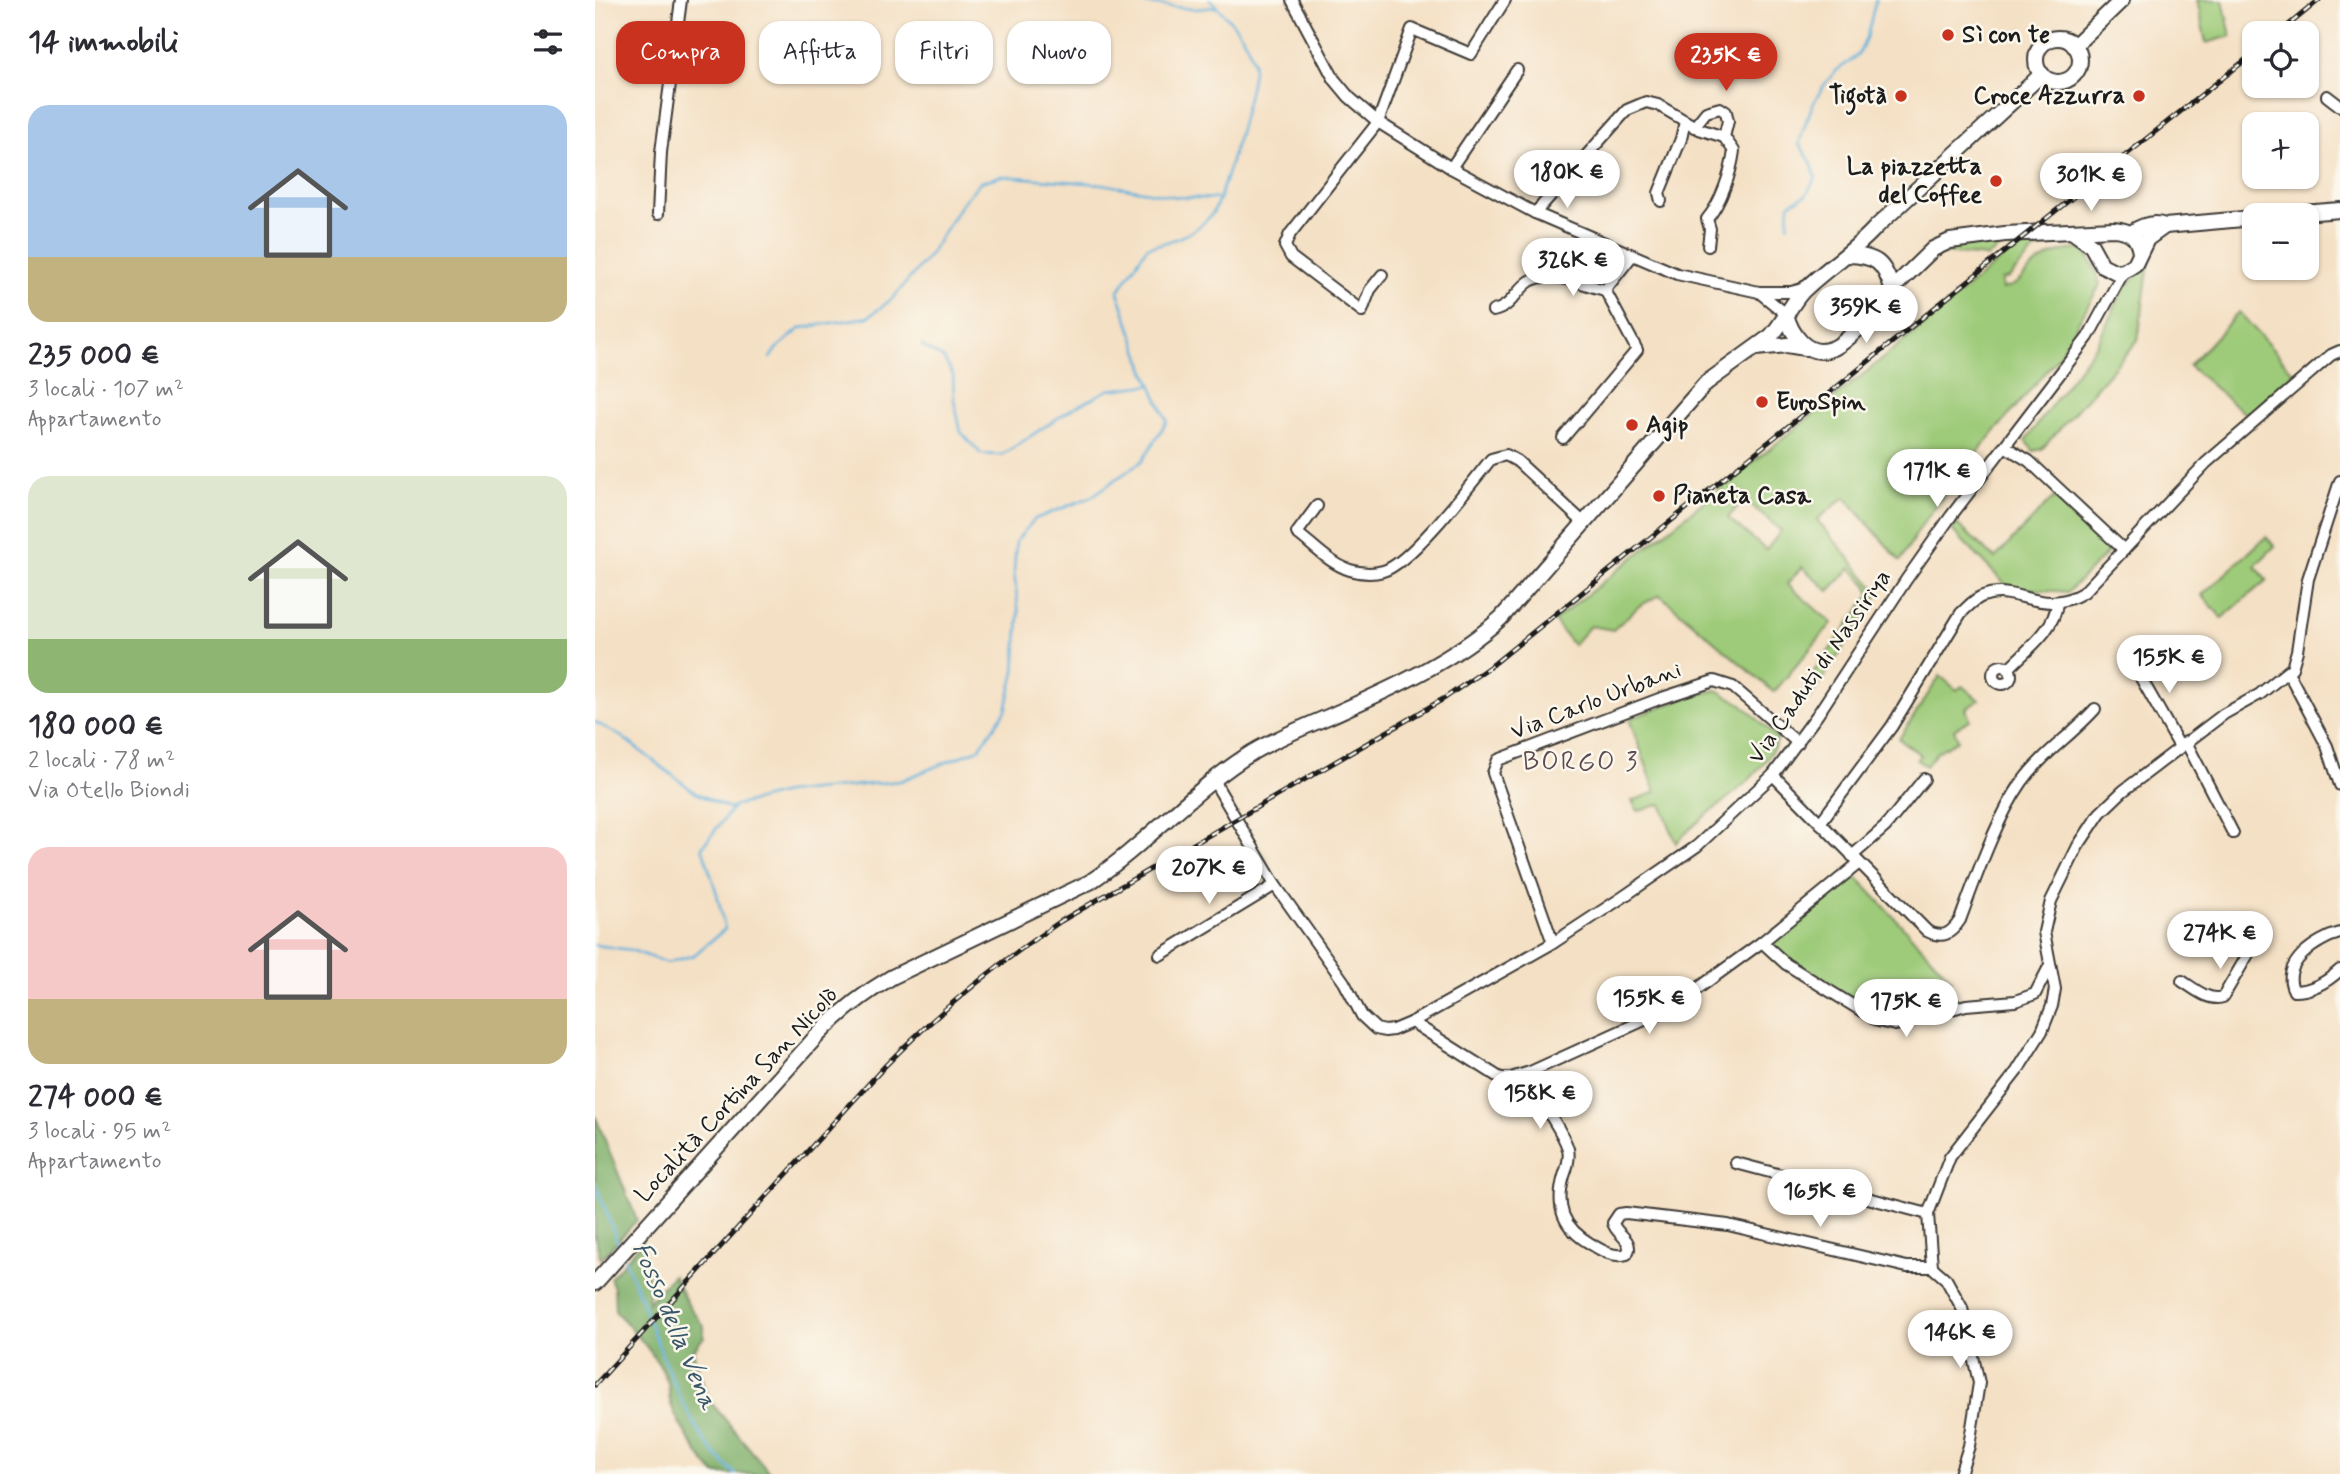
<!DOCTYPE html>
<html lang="it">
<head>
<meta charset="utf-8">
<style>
  body { margin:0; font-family:Mynerve,sans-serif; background:#f7f7f7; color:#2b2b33; height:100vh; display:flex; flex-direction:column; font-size:26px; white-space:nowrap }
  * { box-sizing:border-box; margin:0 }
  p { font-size:23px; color:#7c7c81 }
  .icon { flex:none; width:38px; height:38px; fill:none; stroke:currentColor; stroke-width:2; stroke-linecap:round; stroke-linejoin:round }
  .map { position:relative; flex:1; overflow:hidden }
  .drawer { display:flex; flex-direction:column; background:#fff; width:595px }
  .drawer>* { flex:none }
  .banner { position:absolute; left:21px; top:21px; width:665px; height:63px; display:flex; gap:14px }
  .controls { position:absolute; left:1647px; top:21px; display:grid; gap:14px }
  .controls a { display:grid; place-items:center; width:77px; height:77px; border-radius:14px; background:#fff; box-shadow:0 2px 5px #0004; font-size:35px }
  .price { position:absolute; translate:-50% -60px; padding:0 16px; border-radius:24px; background:#fff; color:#222; font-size:23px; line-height:46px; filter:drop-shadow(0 2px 4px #0008) }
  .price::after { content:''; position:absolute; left:50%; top:42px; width:21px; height:16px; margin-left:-10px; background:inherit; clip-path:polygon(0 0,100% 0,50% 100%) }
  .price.on { background:#c8321e; color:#fff }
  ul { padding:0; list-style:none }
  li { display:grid; align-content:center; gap:14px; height:371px; padding:0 28px }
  li span { display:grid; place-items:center; height:217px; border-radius:21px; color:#555 }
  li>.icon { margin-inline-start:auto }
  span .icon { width:126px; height:126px; fill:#fffc; stroke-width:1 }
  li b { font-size:30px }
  h2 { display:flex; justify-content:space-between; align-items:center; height:84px; padding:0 28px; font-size:30px }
  .pill { padding:0 24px; border-radius:21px; background:#fff; box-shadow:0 2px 5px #0004; font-size:24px; line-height:63px }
  .pill.on { background:#c8321e; color:#fff }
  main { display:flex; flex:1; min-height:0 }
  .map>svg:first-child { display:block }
  .green { fill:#9ecb79; stroke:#5d744a; stroke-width:2; fill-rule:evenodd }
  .forest { fill:#7eaf69; stroke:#4d6642; stroke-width:2 }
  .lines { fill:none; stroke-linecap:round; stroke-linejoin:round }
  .stream { stroke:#62b1dc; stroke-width:2.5 }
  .minor-casing { stroke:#3c3935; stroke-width:14 }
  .major-casing { stroke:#3c3935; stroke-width:18 }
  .minor { stroke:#fff; stroke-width:10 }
  .major { stroke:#fff; stroke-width:14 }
  .rail-casing { stroke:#1c1c1c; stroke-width:5 }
  .rail { stroke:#fbf7ec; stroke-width:2.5; stroke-dasharray:8; stroke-linecap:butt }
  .poi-dot { fill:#c8321e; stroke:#fbf7ec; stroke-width:2.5 }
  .labels { text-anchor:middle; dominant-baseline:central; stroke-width:5; stroke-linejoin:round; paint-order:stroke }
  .poi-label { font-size:24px; font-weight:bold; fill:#1c1c1c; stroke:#fbf7ec; text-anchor:start }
  .street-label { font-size:24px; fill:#1c1c1c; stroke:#fbf7ec }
  .neighbourhood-label { font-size:26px; letter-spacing:2px; fill:#5d4b50; stroke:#fbf7ec }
  .water-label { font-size:26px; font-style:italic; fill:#385869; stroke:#fbf7ec }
</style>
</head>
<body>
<main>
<section class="drawer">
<h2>14 immobili<svg class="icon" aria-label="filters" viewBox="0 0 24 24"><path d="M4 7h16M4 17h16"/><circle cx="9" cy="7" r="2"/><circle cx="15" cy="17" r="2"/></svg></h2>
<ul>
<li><span style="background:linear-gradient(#a9c7e8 70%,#c2b280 0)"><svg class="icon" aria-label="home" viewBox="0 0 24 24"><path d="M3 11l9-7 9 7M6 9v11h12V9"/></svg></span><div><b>235 000 €</b><p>3 locali · 107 m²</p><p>Appartamento</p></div></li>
<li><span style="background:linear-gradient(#dfe7d0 75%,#8fb573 0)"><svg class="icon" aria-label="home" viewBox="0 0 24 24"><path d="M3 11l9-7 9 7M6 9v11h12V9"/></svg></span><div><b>180 000 €</b><p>2 locali · 78 m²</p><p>Via Otello Biondi</p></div></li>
<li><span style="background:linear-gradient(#f6c9c9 70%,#c2b280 0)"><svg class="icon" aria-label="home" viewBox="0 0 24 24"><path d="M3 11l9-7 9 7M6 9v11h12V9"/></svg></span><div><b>274 000 €</b><p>3 locali · 95 m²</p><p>Appartamento</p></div></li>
</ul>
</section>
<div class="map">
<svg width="1745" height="1474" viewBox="0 0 1745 1474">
  <rect width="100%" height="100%" fill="#fbf7ec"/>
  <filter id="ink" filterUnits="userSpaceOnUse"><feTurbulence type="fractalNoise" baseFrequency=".0143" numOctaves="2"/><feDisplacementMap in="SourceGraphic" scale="14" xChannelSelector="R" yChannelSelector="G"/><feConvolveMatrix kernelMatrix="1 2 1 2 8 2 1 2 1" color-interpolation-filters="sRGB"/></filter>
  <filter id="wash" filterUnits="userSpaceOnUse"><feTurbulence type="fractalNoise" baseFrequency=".00686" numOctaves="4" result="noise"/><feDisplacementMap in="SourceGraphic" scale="28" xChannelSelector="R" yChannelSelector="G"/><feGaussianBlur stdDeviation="1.57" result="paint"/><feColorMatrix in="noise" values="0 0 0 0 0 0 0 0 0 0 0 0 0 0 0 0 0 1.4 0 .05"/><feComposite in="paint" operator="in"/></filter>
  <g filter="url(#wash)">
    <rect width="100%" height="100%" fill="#f4e0c4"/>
    <!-- green -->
    <g class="green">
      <path d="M1602 0H1628L1636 36 1611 43Z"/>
      <path d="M1414 241 1392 257 1350 253 1363 246Z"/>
      <path d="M1457 241 1437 253 1414 278 1406 280 1407 289C1427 285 1428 273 1443 263 1456 254 1470 249 1486 249 1496 259 1503 271 1505 285L1463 357 1371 466 1328 523 1305 561 1250 497 1222 520 1284 593 1215 698 1209 692 1212 681 1275 595 1273 586 1256 568 1234 591 1207 567 1192 584 1237 623 1179 692 1065 595 1044 606 1018 630 995 626 978 645 959 621 1275 369 1423 245ZM1149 499 1186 531 1171 550 1133 518Z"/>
      <path d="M1556 249 1543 340 1447 449 1438 451 1431 440 1501 345 1529 289 1544 273Z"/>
      <path d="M1644 312 1699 373 1658 412 1649 413 1594 366Z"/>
      <path d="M1459 497 1517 548 1473 592 1413 587 1357 530 1362 524 1400 558Z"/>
      <path d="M1671 537 1680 546 1660 566 1672 580 1627 618 1607 595Z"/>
      <path d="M1345 676 1362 690 1367 686 1384 700 1371 709 1375 720 1359 729 1363 740 1342 752 1331 766 1322 760 1326 755 1304 739Z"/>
      <path d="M1122 690 1147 704 1183 739C1163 786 1113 807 1081 843L1066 804 1043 811 1037 801 1061 792 1034 719 1096 696Z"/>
      <path d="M1260 875 1357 980 1321 1009 1289 1019 1199 966 1173 942Z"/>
    </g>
    <!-- forest -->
    <g class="forest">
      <path d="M0 1115 42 1220 6 1259 0 1238Z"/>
      <path d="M48 1241 55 1284 53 1303 78 1275 92 1303 109 1326V1337L98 1351 113 1399 176 1474H120C107 1462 79 1418 75 1401 73 1394 75 1387 72 1380 63 1358 37 1328 20 1311L19 1288 15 1278Z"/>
    </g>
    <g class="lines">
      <!-- stream -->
      <g class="stream">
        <path d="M515 0 599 9 622 7"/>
        <path d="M1193 225 1194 204 1211 195 1221 177 1216 162 1204 144C1212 117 1220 93 1240 72 1247 65 1259 61 1265 51 1275 35 1275 18 1281 0"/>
        <path d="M327 346 349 359 358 375 359 400 366 432 386 454 407 455 475 410 513 390 555 385"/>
        <path d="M175 358 181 349 206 328 273 317 297 299 334 256 367 203 385 182 406 176 507 184 583 197 623 199"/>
        <path d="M0 722 27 737 101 793 135 809"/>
        <path d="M0 945 36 950 72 963 99 955 130 929 122 894 107 847 139 806 190 793 305 781 384 749 411 710 420 672 424 616 419 572 421 541 440 519 496 497 547 461 572 421 550 370 523 292 552 247C576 242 601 234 617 214 627 200 662 75 658 60 650 33 634 19 615 0"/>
        <path d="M0 1182 25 1249"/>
        <path d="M29 1258C58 1322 74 1393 117 1451 124 1459 133 1466 140 1474"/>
      </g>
    </g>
  </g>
  <g filter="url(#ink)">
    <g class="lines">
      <!-- minor casing -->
      <g class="minor-casing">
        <g id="minor">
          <path d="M697 0 739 79 754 97 783 122 856 168 940 213 1082 274 1164 292H1196L1211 288"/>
          <path d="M1732 96 1745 106"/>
          <path d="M1099 127 1111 112 1125 108 1131 112 1133 121 1129 137"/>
          <path d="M856 168 922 70"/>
          <path d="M1066 201 1064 193 1086 139 1090 121"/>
          <path d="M940 213 1032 110 1051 102 1063 105 1104 129 1129 137 1139 151C1136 173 1126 203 1112 219L1115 229 1113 246"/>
          <path d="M63 214 66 152 86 0"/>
          <path d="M787 275 775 290 767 311 696 257 690 246 695 234 783 122 817 29 876 54 910 0"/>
          <path d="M1164 292 1191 314"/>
          <path d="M898 311C917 307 920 291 935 281 956 269 989 285 1010 290L1037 256"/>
          <path d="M968 438 1042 350 1010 290"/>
          <path d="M1411 447 1434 461 1529 550"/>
          <path d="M722 506 702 533C718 545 735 564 755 570 765 573 778 574 788 571 815 564 876 484 896 459L911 455 922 461 989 523"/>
          <path d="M1567 644 1545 662 1542 671 1585 747"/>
          <circle cx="1407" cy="675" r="9"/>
          <path d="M1413 669C1431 650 1460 630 1462 603"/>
          <path d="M1693 672 1732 746 1745 785"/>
          <path d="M1591 742 1638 833"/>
          <path d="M1178 775 1332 931C1348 939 1356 934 1365 920 1381 877 1401 819 1427 782 1447 754 1477 735 1500 709"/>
          <path d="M620 778 623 788 680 885 749 982 767 1016 781 1029 790 1031 798 1030 817 1022 958 943 1028 897 1102 846 1178 775 1223 714 1311 580 1356 516 1493 337 1529 271"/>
          <path d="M1225 823 1297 726 1366 613C1373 607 1379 599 1388 596 1421 583 1446 618 1489 592L1611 463 1736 355 1745 351"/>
          <path d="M1257 856 1290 827 1329 779"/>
          <path d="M1745 933C1722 939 1684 964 1699 991 1717 991 1732 982 1745 970"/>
          <path d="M1167 942 1191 964 1283 1021 1300 1025 1371 1005 1420 1001 1440 994 1455 965"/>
          <path d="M958 943 898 773 903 760 1064 699 1119 681 1138 687 1203 743"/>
          <path d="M565 955 680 885"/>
          <path d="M1587 981C1598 988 1614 1002 1628 997L1659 944"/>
          <path d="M817 1022 905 1078H916L935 1072 1076 1008 1167 942 1264 863"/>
          <path d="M916 1078C924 1082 933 1087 939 1093 949 1104 969 1135 973 1149 975 1157 972 1168 969 1176 960 1207 968 1228 996 1244 1007 1251 1019 1258 1032 1254L1034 1249C1035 1238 1021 1234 1018 1223L1024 1214 1031 1213 1133 1225 1312 1267H1337L1351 1279 1367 1308 1384 1383 1374 1446 1365 1474"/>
          <path d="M1141 1163 1333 1214"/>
          <path d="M1337 1267 1333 1214 1355 1157 1422 1071 1447 1031 1457 1006 1460 989 1449 932 1456 901 1483 846 1505 813 1528 791 1629 714 1665 694 1697 668 1702 651 1713 579 1745 481"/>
        </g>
      </g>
      <!-- major casing -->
      <g class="major-casing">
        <g id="major">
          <circle cx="1463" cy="60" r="22"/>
          <path d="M1479 46 1527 0"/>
          <path d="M1684 215 1745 210"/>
          <path d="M1478 232 1496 245 1507 265 1521 272 1529 271 1540 264 1552 239 1570 226"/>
          <path d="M1536 233C1546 226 1557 221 1570 226L1659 218"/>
          <path d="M1297 289 1338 249 1355 241 1410 234 1519 229C1534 230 1543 236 1545 252"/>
          <path d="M1191 314C1196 334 1212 358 1236 349 1246 346 1255 336 1262 330 1278 317 1290 308 1297 289 1289 262 1281 256 1253 255"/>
          <path d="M1161 348 1192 345 1210 348"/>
          <path d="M0 1283 221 1037C244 1013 268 994 297 977L495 882C553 843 598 789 658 752 682 738 709 727 735 716 795 689 857 662 906 618L1111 383 1176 336C1189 322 1195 305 1208 291 1231 268 1259 252 1281 227L1447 74"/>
        </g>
      </g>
      <!-- minor -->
      <use href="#minor" class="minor"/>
      <!-- major -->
      <use href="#major" class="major"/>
      <!-- rail casing -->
      <g class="rail-casing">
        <g id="rail">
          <path d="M1684 33 1724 0"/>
          <path d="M0 1385 290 1066C344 1011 402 964 466 921L850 698 900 663 1399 260 1659 53"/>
        </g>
      </g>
      <!-- rail -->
      <use href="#rail" class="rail"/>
    </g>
  </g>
  <!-- markers -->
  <g class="poi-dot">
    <circle cx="1353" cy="35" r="7"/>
    <circle cx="1306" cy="96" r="7"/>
    <circle cx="1544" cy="96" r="7"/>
    <circle cx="1401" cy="181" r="7"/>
    <circle cx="1167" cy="402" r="7"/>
    <circle cx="1037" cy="425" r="7"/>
    <circle cx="1064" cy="496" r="7"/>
  </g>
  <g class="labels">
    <!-- poi labels -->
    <g class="poi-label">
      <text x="1367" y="35">Sì con te</text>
      <text x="1292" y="96" text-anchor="end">Tigotà</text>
      <text x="1530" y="96" text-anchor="end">Croce Azzurra</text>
      <text x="1387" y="167" text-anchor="end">La piazzetta<tspan x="1387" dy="28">del Coffee</tspan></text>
      <text x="1181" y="402">EuroSpin</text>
      <text x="1051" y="425">Agip</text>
      <text x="1078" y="496">Pianeta Casa</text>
    </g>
    <!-- street labels -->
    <g class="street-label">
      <text transform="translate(1225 667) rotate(-55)">Via Caduti di Nassiriya</text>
      <text transform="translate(1001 701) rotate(-21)">Via Carlo Urbani</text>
      <text transform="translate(142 1095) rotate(-47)">Località Cortina San Nicolò</text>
    </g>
    <!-- neighbourhood labels -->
    <g class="neighbourhood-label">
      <text x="986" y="763">BORGO 3</text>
    </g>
    <!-- water labels -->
    <g class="water-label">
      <text transform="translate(79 1326) rotate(67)">Fosso della Vena</text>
    </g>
  </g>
</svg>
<div class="controls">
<a><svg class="icon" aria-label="locate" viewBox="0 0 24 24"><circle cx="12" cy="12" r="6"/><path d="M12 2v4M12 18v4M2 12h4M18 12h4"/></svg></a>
<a>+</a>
<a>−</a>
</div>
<b class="price on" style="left:1131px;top:93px">235K €</b>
<b class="price" style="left:972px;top:210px">180K €</b>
<b class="price" style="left:1496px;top:213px">301K €</b>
<b class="price" style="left:978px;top:298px">326K €</b>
<b class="price" style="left:1271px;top:345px">359K €</b>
<b class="price" style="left:1342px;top:509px">171K €</b>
<b class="price" style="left:1574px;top:695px">155K €</b>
<b class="price" style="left:614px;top:906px">207K €</b>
<b class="price" style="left:1625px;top:971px">274K €</b>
<b class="price" style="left:1054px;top:1036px">155K €</b>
<b class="price" style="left:1311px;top:1039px">175K €</b>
<b class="price" style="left:945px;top:1131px">158K €</b>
<b class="price" style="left:1225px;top:1229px">165K €</b>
<b class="price" style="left:1365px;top:1370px">146K €</b>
<div class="banner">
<a class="pill on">Compra</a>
<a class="pill">Affitta</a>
<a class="pill">Filtri</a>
<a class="pill">Nuovo</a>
</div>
</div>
</main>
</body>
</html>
